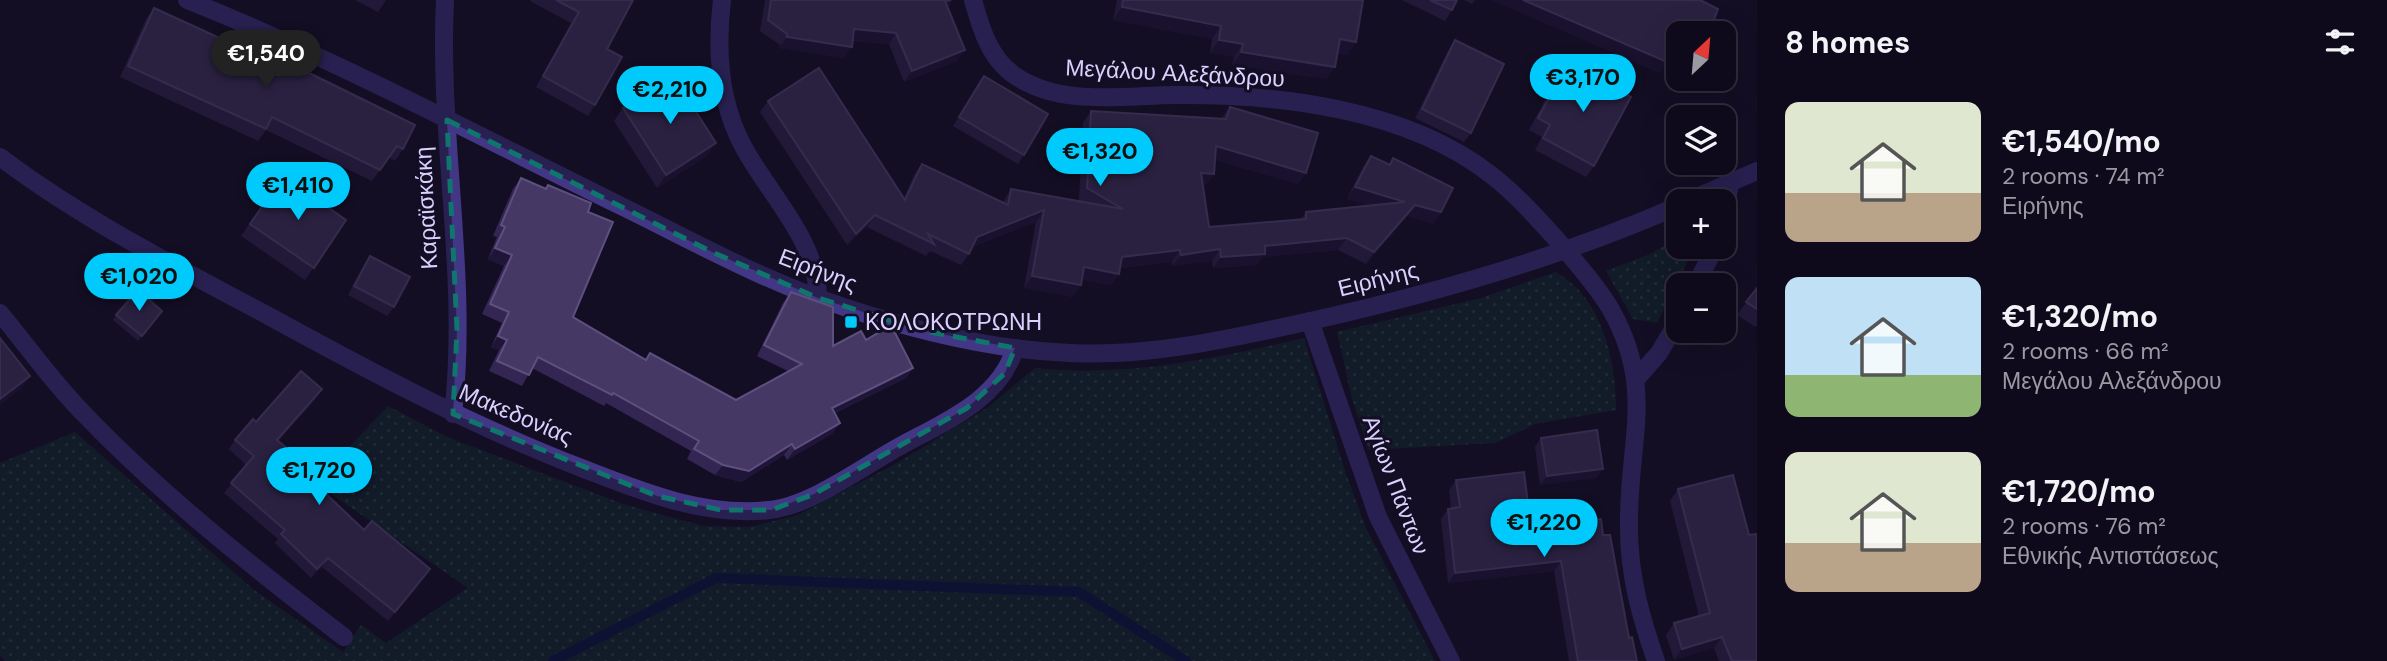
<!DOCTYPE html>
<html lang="en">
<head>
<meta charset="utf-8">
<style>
  body { margin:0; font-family:"DM Sans",sans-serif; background:#1d1828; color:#f1f3f6; height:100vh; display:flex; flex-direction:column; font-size:26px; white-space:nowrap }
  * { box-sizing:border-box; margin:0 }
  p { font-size:23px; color:#9b9aa3 }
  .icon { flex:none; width:38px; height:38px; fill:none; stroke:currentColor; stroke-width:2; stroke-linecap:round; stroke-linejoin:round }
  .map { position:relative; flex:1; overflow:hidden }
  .panel { display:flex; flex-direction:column; background:#0f0a1b; width:630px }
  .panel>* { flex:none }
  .needle { width:46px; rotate:26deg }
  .tools { position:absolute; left:1666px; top:21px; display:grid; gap:14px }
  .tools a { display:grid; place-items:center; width:70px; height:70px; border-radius:14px; background:#0f0a1b; box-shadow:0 7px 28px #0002,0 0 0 2px #2f2b3a; font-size:35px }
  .price { position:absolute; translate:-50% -60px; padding:0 16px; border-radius:24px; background:#00c9fc; color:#111; font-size:23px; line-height:46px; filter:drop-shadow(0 2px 4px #0008) }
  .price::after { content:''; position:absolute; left:50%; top:42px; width:21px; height:16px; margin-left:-10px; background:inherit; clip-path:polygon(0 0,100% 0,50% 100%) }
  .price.current { background:#222; color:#fff }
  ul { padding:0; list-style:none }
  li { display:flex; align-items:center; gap:21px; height:175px; padding:0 28px }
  li span { display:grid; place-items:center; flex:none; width:196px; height:140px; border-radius:14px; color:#555 }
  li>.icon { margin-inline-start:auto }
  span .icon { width:84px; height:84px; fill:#fffc; stroke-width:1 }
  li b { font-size:30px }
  h2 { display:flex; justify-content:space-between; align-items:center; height:84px; padding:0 28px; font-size:30px }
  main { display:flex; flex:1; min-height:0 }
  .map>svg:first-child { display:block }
  .grass { fill:url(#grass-dots) }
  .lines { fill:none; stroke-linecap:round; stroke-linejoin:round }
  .stream { stroke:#081743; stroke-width:10 }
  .minor { stroke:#423785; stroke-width:18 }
  .tertiary { stroke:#423785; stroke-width:18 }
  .wall { fill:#342653 }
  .shaded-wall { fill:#1f1538 }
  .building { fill:#463865; stroke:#5d507e; stroke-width:2 }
  .marked { fill:none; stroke:#0f766e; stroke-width:5; stroke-dasharray:14 9; stroke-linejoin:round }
  .poi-dot { fill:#00c9fc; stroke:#140e24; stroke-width:2.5 }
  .labels { text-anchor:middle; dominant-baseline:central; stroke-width:6; stroke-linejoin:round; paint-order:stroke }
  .street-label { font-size:23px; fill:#dbd1ff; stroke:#140e24 }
  .poi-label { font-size:23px; fill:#dbd1ff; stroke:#140e24; text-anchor:start }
</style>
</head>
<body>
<main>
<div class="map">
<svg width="1757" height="661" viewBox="0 0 1757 661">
  <defs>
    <pattern id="grass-dots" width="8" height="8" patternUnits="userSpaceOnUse" patternTransform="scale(1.75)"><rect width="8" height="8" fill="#102d2f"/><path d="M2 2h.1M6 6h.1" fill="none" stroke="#324a4e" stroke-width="1.8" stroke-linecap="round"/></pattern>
  </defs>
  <rect width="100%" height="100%" fill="#140e24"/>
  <!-- grass -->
  <g class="grass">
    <path d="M1678 238V247H1692L1693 250 1657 323 1633 319 1606 271 1650 254Z"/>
    <path d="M1556 272C1603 299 1616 361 1616 410L1535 424 1495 443 1369 450 1352 399 1337 332 1481 298Z"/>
    <path d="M1304 338 1345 471 1366 528 1435 661H5L0 656V463L75 432 254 590 343 652 361 625 386 643 468 588 315 483 388 406 447 437 623 504 703 526 750 527 798 515 897 463 987 408 1035 368C1126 378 1217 358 1304 338Z"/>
  </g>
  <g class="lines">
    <!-- stream -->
    <path class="stream" d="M553 661 716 578 1079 592 1186 661"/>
    <!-- minor -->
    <g class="minor">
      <path d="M445 0C438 138 469 277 453 414"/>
      <path d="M722 0C716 50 719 101 743 146 769 195 817 239 818 298"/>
      <path d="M973 0C981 29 990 60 1017 77 1064 107 1124 95 1177 95 1280 94 1406 109 1490 174 1515 193 1537 218 1558 241 1576 263 1596 284 1610 308 1657 390 1627 443 1629 529 1629 575 1641 618 1656 661"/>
      <path d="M0 157C82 219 175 266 265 314 369 371 472 426 584 469 643 492 704 517 769 510 812 506 866 464 904 444 947 421 1001 398 1015 348"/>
      <path d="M1724 221 1730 183"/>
      <path d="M1696 285 1715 247"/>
      <path d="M0 313C28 347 54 384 85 415 164 497 254 568 344 637"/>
      <path d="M1310 321 1378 517 1451 661"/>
      <path d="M1637 378 1659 353 1678 321"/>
    </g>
    <!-- tertiary -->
    <g class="tertiary">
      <path d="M187 0C335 59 477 135 619 205 693 241 765 282 844 307 916 331 994 350 1070 353 1149 357 1229 339 1306 322 1433 294 1559 258 1678 206"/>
      <path d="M1688 201 1757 171"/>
    </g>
  </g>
  <!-- wall -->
  <g class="wall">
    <path d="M355 0H386L378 12Z"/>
    <path d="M531 0H633L607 49 595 105 588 116 536 87 571 23 530 1Z"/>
    <path d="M765 0H953L948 8 957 61 904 82 889 44 853 41 844 58 779 48 780 45 760 31Z"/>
    <path d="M1117 0H1363L1356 42 1347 55 1337 53 1335 67 1326 79 1232 65 1234 57 1210 53 1212 39 1113 20Z"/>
    <path d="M1402 0H1457L1452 10 1445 21Z"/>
    <path d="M1464 0H1475L1472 4Z"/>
    <path d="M1492 0H1700L1678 33V71L1665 65 1660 73Z"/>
    <path d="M154 8 269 61 272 56 403 149 395 161 389 157 372 181 266 130 258 141 120 77 146 19Z"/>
    <path d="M1455 40 1471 133 1464 142 1415 118 1449 49Z"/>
    <path d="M1568 63 1594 166 1586 177 1535 150 1542 137 1529 130 1559 74Z"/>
    <path d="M984 76 1024 155 1018 164 953 126Z"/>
    <path d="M768 101 904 198 914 175 922 164 1003 202 1011 189 1082 202 1079 200 1083 123 1091 111 1221 119 1230 107 1306 173 1298 184 1215 160 1214 174 1206 185H1203L1209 227 1300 220 1306 212 1369 205 1347 199 1363 167 1371 156 1389 165 1393 158 1441 212 1433 224 1407 216 1366 264 1338 250 1262 257 1257 265 1213 268 1212 261 1172 266V262L1120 268 1111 285 1082 280 1081 285 1073 297 1024 288 1036 222 972 247 969 254 961 265 930 251 926 256 867 227 847 245 760 112Z"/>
    <path d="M623 108 707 156 657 188 614 121Z"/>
    <path d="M283 176 346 220 305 280 241 236Z"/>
    <path d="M521 178 546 189 548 185 588 212 573 317 645 360 650 353 736 400 788 371 757 356 783 303 791 292 833 346 866 340 913 368 906 378 835 413 833 433 787 460 784 455 741 482 715 475 687 459 691 451 606 403 604 406 532 368 522 386 489 371 499 350 491 347 502 323 482 314 504 266 488 259 497 237 493 236 513 189Z"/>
    <path d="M370 256 394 307 387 316 348 295 364 265Z"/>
    <path d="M1757 288V326H1754L1737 315Z"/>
    <path d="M116 315 159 316 138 341 113 320Z"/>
    <path d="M316 399 278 441 308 466 304 472 364 530 430 569 388 621 322 567 311 578 275 543 278 539 224 493 246 465 229 449 235 440 256 422Z"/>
    <path d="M1541 438 1603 469 1596 478 1540 485 1535 447Z"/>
    <path d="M1456 480 1531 528 1603 535 1629 638 1637 661H1569L1554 571 1448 583 1441 519 1448 509 1451 508 1449 490Z"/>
    <path d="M1678 489 1757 661H1719L1714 648 1674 660 1666 635 1674 623 1699 616 1670 501Z"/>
  </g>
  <!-- shaded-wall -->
  <g class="shaded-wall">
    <path d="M953 0 946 10 945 1Z"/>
    <path d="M1492 0H1523L1667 62 1660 73Z"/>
    <path d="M1122 7 1221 26 1212 39 1113 20Z"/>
    <path d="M854 29 896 33 889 44 847 40Z"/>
    <path d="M787 37 852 47 844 58 779 48Z"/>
    <path d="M1340 39 1356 42 1347 55 1331 52Z"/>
    <path d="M1219 40 1243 44 1234 57 1210 53Z"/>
    <path d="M965 50 957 61 904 82 912 71Z"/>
    <path d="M1241 52 1335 67 1326 79 1232 65Z"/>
    <path d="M716 143 707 156 657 188 666 175Z"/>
    <path d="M1216 146 1306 173 1298 184 1208 158Z"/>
    <path d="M1201 173 1214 174 1206 185 1193 184Z"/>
    <path d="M1355 187 1405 202 1397 213 1347 199Z"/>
    <path d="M1415 205 1441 212 1433 224 1407 216 1366 264 1374 252Z"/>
    <path d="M1044 210 1036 222 969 248 977 237Z"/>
    <path d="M875 215 867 227 847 245 856 234Z"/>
    <path d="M1347 238 1338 250 1262 257 1257 265 1213 268 1221 257 1265 246Z"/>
    <path d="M495 248 512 255 504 266 488 259Z"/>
    <path d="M1220 249 1212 261 1172 266 1181 255Z"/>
    <path d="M1180 250 1172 262 1114 269 1122 257Z"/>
    <path d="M1084 267 1119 274 1111 285 1076 279Z"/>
    <path d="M1032 276 1081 285 1073 297 1024 288Z"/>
    <path d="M498 336 507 340 499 350 491 347Z"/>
    <path d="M913 368 906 378 824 418 832 408Z"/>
    <path d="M30 376 21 389 0 405V399Z"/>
    <path d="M322 389 316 399 271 449 277 440Z"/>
    <path d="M840 423 833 433 787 460 795 449Z"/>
    <path d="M792 444 784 455 741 482 715 475 723 465Z"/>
    <path d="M1603 469 1596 478 1540 485 1547 476Z"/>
    <path d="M328 558 322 567 311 578 317 569Z"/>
    <path d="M1561 561 1554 571 1448 583 1455 573Z"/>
    <path d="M1722 637 1714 648 1674 660 1682 649Z"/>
  </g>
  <!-- building -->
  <g class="building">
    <path d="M556 0H633L607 49 622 57 595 105 543 76 579 12Z"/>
    <path d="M771 0H951L945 1 965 50 912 71 896 33 854 29 852 47 787 37V34L768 20Z"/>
    <path d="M1123 0H1363L1356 42 1340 39 1335 67 1241 52 1243 44 1219 40 1221 26 1122 7Z"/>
    <path d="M1430 0H1457L1452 10Z"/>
    <path d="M1523 0H1700L1718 9 1709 33H1678V57L1671 54 1667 62Z"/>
    <path d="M154 8 270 61 272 56 295 66 415 125 403 149 397 146 380 170 272 117 266 129 128 66Z"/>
    <path d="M1455 40 1504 64 1471 133 1422 109Z"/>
    <path d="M1568 63 1631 97 1594 166 1543 138 1550 125 1538 118Z"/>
    <path d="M819 68 905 200 922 164 1008 205 1011 189 1123 209 1087 188 1091 111 1226 119 1230 107 1318 133 1306 173 1216 146 1214 174 1201 173 1209 227 1306 219V212L1405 202 1355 187 1371 156 1390 165 1393 158 1453 188 1441 212 1415 205 1374 252 1347 238 1265 246V254L1221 257 1220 249 1181 255 1180 250 1122 257 1119 274 1084 267 1081 285 1032 276 1044 210 977 237 969 254 928 234 934 244 875 215 856 234 768 101Z"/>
    <path d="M673 76 716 143 666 175 623 108Z"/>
    <path d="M984 76 1048 114 1024 155 959 117Z"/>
    <path d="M283 176 346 220 314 268 250 224Z"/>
    <path d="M521 178 546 189 548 185 591 203 588 212 613 222 573 317 646 360 650 353 736 400 802 364 764 345 791 292 833 307V346L861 331 866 340 891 325 913 368 832 408 840 423 795 449 792 444 749 471 723 465 694 449 699 441 613 393 612 395 538 357 529 375 497 361 507 340 498 336 509 312 490 304 512 255 495 248 505 227 501 225Z"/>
    <path d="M370 256 410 277 394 307 354 286Z"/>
    <path d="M1757 288V309L1746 302Z"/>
    <path d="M138 290 162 311 142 336 116 315Z"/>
    <path d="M0 338 30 376 0 399Z"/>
    <path d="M301 371 322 389 277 440 308 466 303 472 364 530 372 521 430 569 395 612 328 558 317 569 281 534 285 530 231 483 254 456 235 440 253 419 256 422Z"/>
    <path d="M1597 430 1603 469 1547 476 1541 438Z"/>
    <path d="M1524 472 1531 528 1601 519 1603 535H1610L1629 638 1632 637 1637 661H1578L1561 561 1455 573 1448 509 1460 507 1456 480Z"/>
    <path d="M1733 475 1749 535 1757 534V661H1732L1722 637 1682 649 1674 623 1710 613 1678 489Z"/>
  </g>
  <!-- marked area -->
  <path d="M0 0H1757V661H0ZM447 120 712 252 818 298 925 331 1015 348 1005 373 967 408 812 495 771 510H721L657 496 453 414 457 330Z" fill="#140e24" fill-opacity=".55" fill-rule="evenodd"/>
  <path class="marked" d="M447 120 712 252 818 298 925 331 1015 348 1005 373 967 408 812 495 771 510H721L657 496 453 414 457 330Z"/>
  <!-- markers -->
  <rect class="poi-dot" x="844" y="315" width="14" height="14" rx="3.5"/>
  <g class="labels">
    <!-- street labels -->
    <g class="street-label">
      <text transform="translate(1175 73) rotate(3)">Μεγάλου Αλεξάνδρου</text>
      <text transform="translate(426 208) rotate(-93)">Καραϊσκάκη</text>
      <text transform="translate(818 270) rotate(21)">Ειρήνης</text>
      <text transform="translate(1378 279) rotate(-14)">Ειρήνης</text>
      <text transform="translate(516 414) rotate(23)">Μακεδονίας</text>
      <text transform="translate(1396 485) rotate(69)">Αγίων Πάντων</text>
    </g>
    <!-- poi labels -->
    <g class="poi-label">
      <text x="865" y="322">ΚΟΛΟΚΟΤΡΩΝΗ</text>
    </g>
  </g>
</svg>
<div class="tools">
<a><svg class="needle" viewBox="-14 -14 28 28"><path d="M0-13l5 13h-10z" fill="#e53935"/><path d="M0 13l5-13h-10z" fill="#9b9aa3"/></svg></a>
<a><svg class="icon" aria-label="layers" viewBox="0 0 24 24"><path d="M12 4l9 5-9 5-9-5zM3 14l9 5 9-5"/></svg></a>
<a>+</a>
<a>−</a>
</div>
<b class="price current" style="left:266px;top:90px">€1,540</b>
<b class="price" style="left:1583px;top:114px">€3,170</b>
<b class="price" style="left:670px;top:126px">€2,210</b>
<b class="price" style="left:1100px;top:188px">€1,320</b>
<b class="price" style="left:298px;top:222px">€1,410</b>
<b class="price" style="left:139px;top:313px">€1,020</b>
<b class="price" style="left:319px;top:507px">€1,720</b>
<b class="price" style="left:1544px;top:559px">€1,220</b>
</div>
<section class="panel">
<h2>8 homes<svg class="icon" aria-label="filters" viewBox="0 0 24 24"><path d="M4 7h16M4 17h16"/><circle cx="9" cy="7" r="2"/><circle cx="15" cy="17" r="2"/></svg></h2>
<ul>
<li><span style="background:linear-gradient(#dfe7d0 65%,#b9a48a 0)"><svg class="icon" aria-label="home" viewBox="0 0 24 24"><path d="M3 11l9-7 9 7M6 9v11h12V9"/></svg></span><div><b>€1,540/mo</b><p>2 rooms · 74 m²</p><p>Ειρήνης</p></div></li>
<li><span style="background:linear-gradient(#bfe0f5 70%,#8fb573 0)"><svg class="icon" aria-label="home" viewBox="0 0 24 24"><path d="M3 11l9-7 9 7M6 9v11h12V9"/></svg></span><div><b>€1,320/mo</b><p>2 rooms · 66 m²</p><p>Μεγάλου Αλεξάνδρου</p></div></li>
<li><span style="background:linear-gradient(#dfe7d0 65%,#b9a48a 0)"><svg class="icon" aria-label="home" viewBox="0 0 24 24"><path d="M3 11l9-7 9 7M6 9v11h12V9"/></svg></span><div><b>€1,720/mo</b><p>2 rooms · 76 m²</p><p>Εθνικής Αντιστάσεως</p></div></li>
</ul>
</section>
</main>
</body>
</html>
